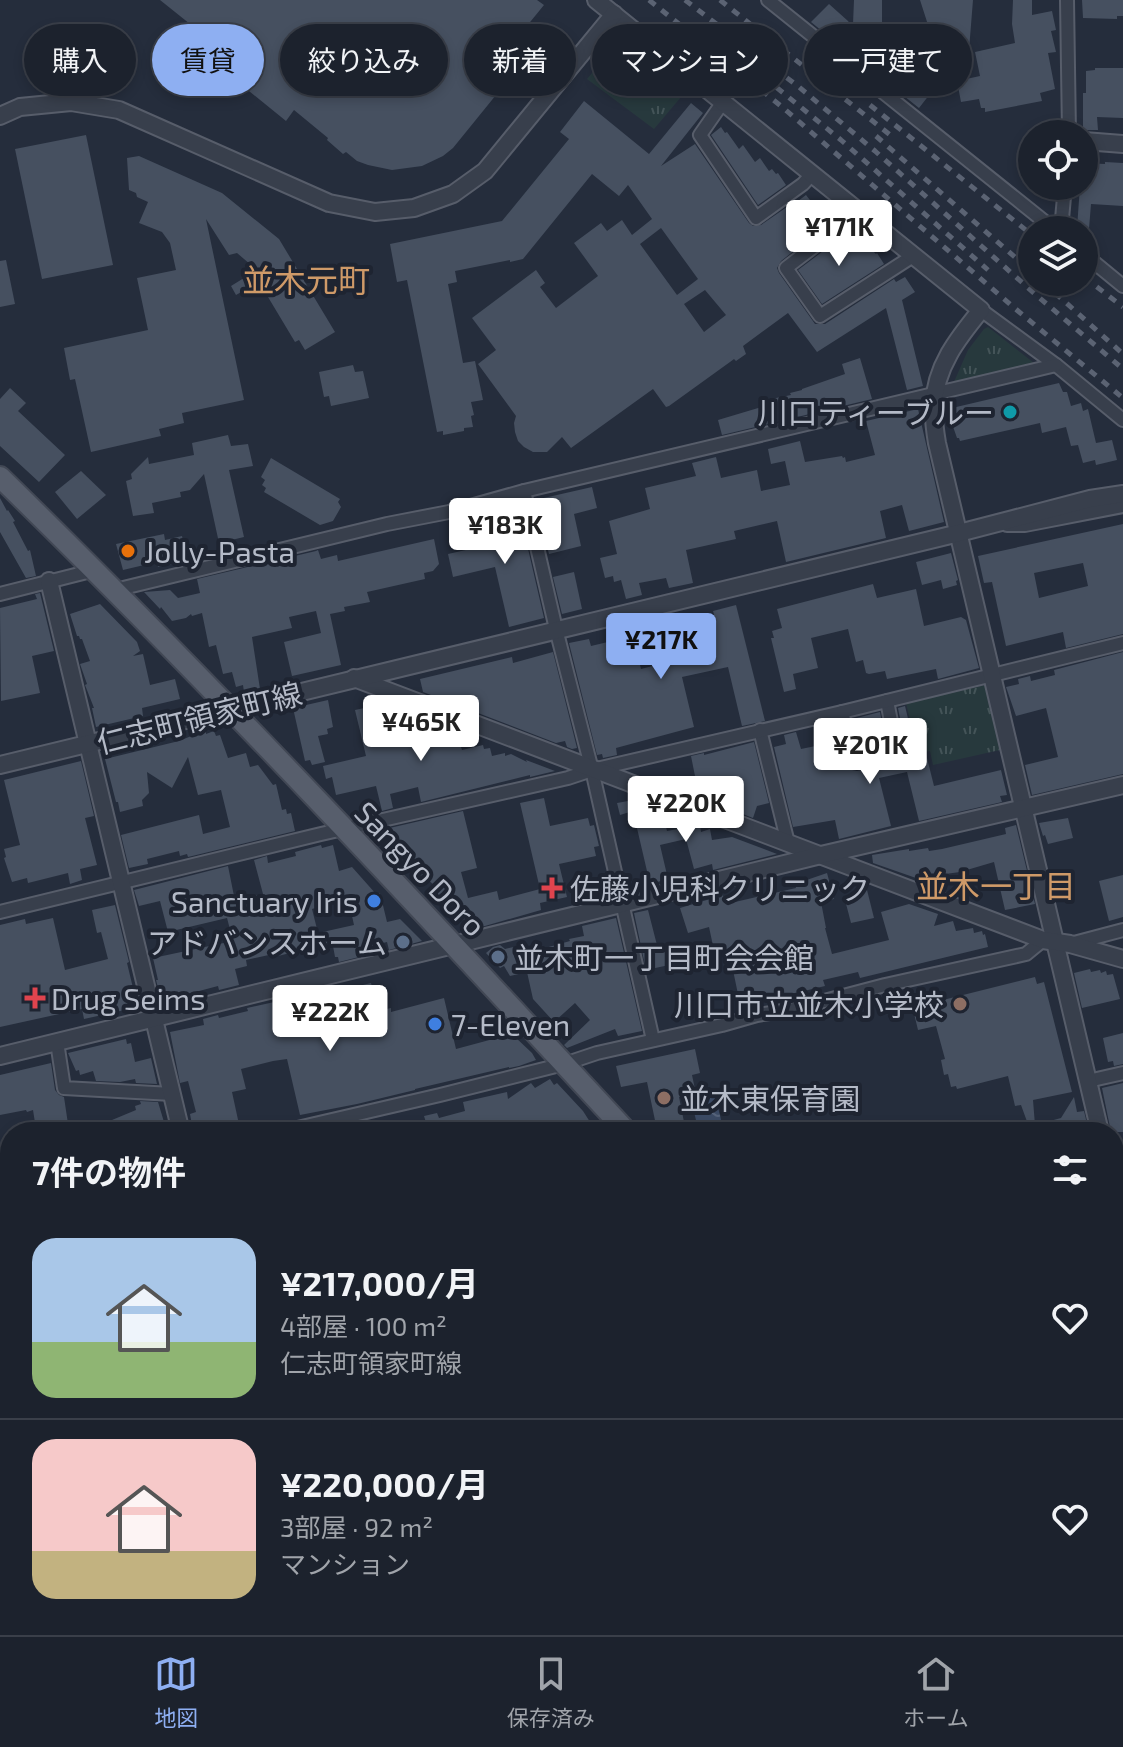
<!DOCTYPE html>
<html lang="ja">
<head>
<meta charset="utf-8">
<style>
  body { margin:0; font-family:"Exo 2","Noto Sans JP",sans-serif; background:#292f39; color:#f1f3f6; height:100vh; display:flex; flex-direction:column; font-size:30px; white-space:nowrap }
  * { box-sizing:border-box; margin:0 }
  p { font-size:26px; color:#a0a4aa }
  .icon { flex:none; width:44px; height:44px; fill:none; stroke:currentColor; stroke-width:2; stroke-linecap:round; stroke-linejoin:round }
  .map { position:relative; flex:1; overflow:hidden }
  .drawer { position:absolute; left:0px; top:1122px; width:1124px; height:514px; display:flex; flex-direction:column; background:#1c222d; border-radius:32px 32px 0 0; box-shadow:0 4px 12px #0003,0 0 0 2px #3a3f49 }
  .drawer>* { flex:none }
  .banner { position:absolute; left:24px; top:24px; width:1076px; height:72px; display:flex; gap:16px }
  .fabs { position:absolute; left:1018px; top:120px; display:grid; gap:16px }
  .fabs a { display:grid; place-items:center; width:80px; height:80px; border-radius:50%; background:#1c222d; box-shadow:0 4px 12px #0003,0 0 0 2px #3a3f49; font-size:40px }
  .price { position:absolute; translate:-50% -68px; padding:0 18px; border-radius:8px; background:#fff; color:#222; font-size:26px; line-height:52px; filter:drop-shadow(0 2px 4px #0008) }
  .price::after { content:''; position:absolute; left:50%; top:48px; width:24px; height:18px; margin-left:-12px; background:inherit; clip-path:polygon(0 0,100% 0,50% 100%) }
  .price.active { background:#8eaff2; color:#111 }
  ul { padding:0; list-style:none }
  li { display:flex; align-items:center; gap:24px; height:200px; padding:0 32px }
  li+li { border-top:2px solid #3a3f49 }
  li span { display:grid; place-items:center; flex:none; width:224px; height:160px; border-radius:24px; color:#555 }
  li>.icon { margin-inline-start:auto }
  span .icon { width:96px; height:96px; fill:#fffc; stroke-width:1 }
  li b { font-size:34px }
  h2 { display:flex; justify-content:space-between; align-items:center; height:96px; padding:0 32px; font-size:34px }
  .pill { padding:0 28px; border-radius:36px; background:#1c222d; box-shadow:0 4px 12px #0003,0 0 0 2px #3a3f49; font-size:28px; line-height:72px }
  .pill.active { background:#8eaff2; color:#111 }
  .menu { display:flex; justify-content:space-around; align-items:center; height:112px; border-top:2px solid #3a3f49; background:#1c222d; font-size:22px; color:#a0a4aa }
  .menu a { display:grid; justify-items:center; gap:4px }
  .menu .active { color:#8eaff2 }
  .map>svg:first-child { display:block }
  .park { fill:url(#park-tufts) }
  .water { fill:url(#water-ripples) }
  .building { fill:#465060; fill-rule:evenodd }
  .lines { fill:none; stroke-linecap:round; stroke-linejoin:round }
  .minor-casing { stroke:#575d6a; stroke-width:16 }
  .tertiary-casing { stroke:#575d6a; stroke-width:20 }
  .primary-casing { stroke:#424855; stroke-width:24 }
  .minor { stroke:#383f4c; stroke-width:12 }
  .tertiary { stroke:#383f4c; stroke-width:16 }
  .primary { stroke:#575e6c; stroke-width:20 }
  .rail { stroke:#5b6373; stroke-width:5; stroke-dasharray:8 8; stroke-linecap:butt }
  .culture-dot { fill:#0f9aa8; stroke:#1e2431; stroke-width:3 }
  .food-dot { fill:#e8710a; stroke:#1e2431; stroke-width:3 }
  .health-dot { fill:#e0444e; stroke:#1e2431; stroke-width:3 }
  .shop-dot { fill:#3f7fe0; stroke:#1e2431; stroke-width:3 }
  .service-dot { fill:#5c6f8a; stroke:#1e2431; stroke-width:3 }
  .education-dot { fill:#8d6e63; stroke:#1e2431; stroke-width:3 }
  .labels { text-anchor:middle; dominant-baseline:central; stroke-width:8; stroke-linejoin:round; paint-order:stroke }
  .poi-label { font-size:30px; fill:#b4bac7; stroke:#1e2431; text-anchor:start }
  .street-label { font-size:30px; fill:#b4bac7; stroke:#1e2431 }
  .neighbourhood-label { font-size:32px; fill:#cf9a68; stroke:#1e2431 }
</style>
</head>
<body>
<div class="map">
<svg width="1123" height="1635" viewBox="0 0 1123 1635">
  <defs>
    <pattern id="park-tufts" width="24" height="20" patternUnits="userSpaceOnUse" patternTransform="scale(2)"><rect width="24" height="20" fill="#27393d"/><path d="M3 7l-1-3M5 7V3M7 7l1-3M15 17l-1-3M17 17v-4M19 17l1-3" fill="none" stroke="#445458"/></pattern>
    <pattern id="water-ripples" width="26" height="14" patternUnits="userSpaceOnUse" patternTransform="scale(2)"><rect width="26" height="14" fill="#3b4a64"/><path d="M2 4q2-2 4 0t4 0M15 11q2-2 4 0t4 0" fill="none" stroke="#556279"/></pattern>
  </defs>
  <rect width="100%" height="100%" fill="#252d3c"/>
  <!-- park -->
  <g class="park">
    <path d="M616 45 681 97 654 129 587 79Z"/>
    <path d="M988 327 1034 363 954 382 968 350 984 329Z"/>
    <path d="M985 685 1000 750 933 765 930 751 918 753 906 703Z"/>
  </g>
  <!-- water -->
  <path class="water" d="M715 1095 724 1132H699L691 1100Z"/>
  <!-- building -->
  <g class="building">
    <path d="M160 0H537L544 5 513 43 516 58 522 63 453 148 443 156 422 166 392 170 368 165 357 161 346 152 343 154 327 140 328 138 294 110 286 121 196 48 205 36Z"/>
    <path d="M854 0H882V22H878V25L853 24Z"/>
    <path d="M920 0H973L969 50 944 58 943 55 938 56Z"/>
    <path d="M1013 0H1032V15L1052 11 1056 30 1051 31 1056 52 1048 53 1055 89 1040 93 1042 101 985 112V108H981L979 99 961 102 957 81 980 76 975 52 1015 43 1012 24Z"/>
    <path d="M1082 0H1123V16H1117V19L1083 18Z"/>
    <path d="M829 4 848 21 870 50 861 57 850 44 844 49 811 22Z"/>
    <path d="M912 47 927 59 910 64 937 85 919 108 904 96 912 86 893 71Z"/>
    <path d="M1095 68H1123V118L1097 117 1098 130H1083V93H1086V71L1095 70Z"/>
    <path d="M584 101 649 154 691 103 703 113 661 166 695 144 749 223 753 226 761 225 797 200 798 201 806 195 820 213 823 210 832 221 781 261 777 268 779 273 815 324H825L894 279 896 282 905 277 915 292 902 300 923 386 907 390 886 308 817 352 788 313 743 346 746 354 736 361 734 359 730 362 669 406 666 407 653 389 571 448 562 437 547 452H533L524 447 518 441 515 432 514 423 516 416 478 364 496 350 472 318 536 270 545 283 540 287 556 308 598 276 574 243 601 223 607 231 622 220 632 235 652 219 628 185 619 196 592 174 523 259 510 262V260L455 271 457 282 448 284 463 363 475 361 483 400 471 402 474 415 471 416 473 427 464 428V431L443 435V431L437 432 407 280 397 282 390 244 502 221 569 139 560 132ZM661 228 698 279 677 295 640 244ZM705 290 726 315 704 332 684 304Z"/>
    <path d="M721 127 725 133 727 132 739 149 743 145 755 162 760 158 769 171 772 169 776 174 778 173 786 185 758 205 711 135Z"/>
    <path d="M86 135 113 265 42 279 15 149Z"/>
    <path d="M139 156 222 193 279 239 335 332 305 350 299 340 295 342 259 282 236 295 231 286 257 270 237 253 229 255 206 219 244 400 182 413 184 423 159 429 161 436 91 452 75 379 70 380 64 348 148 330 137 278 176 270 170 243 162 232 139 223 148 202 137 197 136 193 129 190 127 158Z"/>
    <path d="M1105 162 1123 163V206L1091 204 1089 229 1077 228 1080 186H1084V163L1105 164Z"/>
    <path d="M851 233 855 240 858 238 867 252 871 249 876 254 877 253 884 264 822 304 798 270 843 236 844 237Z"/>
    <path d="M6 260 15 304 0 307V261Z"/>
    <path d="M860 358 872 399 722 435 718 420 772 404 771 399 791 395 790 393 802 390V389L845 374 842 364Z"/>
    <path d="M353 365 355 372 363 371 369 398 331 406 329 396 324 397 319 372Z"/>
    <path d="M1059 383 1063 392H1067L1071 406 1081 403 1083 411 1088 409 1096 443 1112 440 1117 460 1096 465 1095 460 1083 463 1078 445 1071 446 1066 427 1042 433 1040 423 960 441 959 438H957L950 418H952L950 410 952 408Z"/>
    <path d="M10 388 26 403 18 411 65 455 39 482 0 446V399Z"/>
    <path d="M918 409 944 522 909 531 902 505 880 511 886 538 786 562 777 521 734 531 736 539 686 550 693 583 669 588 666 578 639 583 642 595 626 599 621 580 614 582 613 576 605 578 600 558 617 554 609 521 650 509 645 488 696 476 692 463 716 457 721 478 757 470 761 491 790 485 785 461 771 464 768 449 800 441 805 462 842 456 843 458 845 457 846 462 875 455 866 421Z"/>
    <path d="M228 435 231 446 248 444 253 466 229 470 244 537 219 543 204 474 190 490 180 492 181 497 152 503 154 513 133 516 126 481 132 479 131 474 148 457 149 464 194 455 192 443Z"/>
    <path d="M271 458 340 499 338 502 341 507 333 521 320 525 264 492 266 488 262 485 265 480 261 477Z"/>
    <path d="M81 471 106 495 77 519 55 492Z"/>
    <path d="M592 487 597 508 574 514 581 546 549 554 535 500Z"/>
    <path d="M0 498 7 511 8 510 15 521 13 522 28 551 30 550 36 576 26 578 0 532Z"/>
    <path d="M517 504 521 520 506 524 526 540 544 618 509 627 495 567 453 577 448 554 488 545 482 515 502 511 501 507Z"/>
    <path d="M1123 524V634L1066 648 1063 632 1006 646 992 582 984 583 978 556ZM1083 563 1088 586 1039 598 1034 573Z"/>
    <path d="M164 534 165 540 182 536 187 561 158 567 157 562 123 570 116 544Z"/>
    <path d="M434 539 439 564 433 571 424 573 425 579 367 592 370 602 344 607 345 611 330 614 341 665 292 676 284 642 321 633 316 611 289 617 292 628 252 637 260 689 244 692 243 685 236 687 232 672 223 674 216 645 209 647 202 613 192 616 191 614 186 618 172 621 161 607 160 609 144 592 170 590 178 598 200 593 197 579 316 551 318 550 321 559 337 555 338 561Z"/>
    <path d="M951 553 958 580 956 581 957 585 943 589 941 580 922 585 916 562Z"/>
    <path d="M574 572 582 609 562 614 553 577Z"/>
    <path d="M873 584 877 598 916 589 924 626 961 617 966 620 979 668 938 679 936 669 887 679 885 671 869 674 866 673 863 660 856 662 848 629 811 638 818 668 793 674 796 689 784 692 771 638H774L772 631 782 628 777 609Z"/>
    <path d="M40 593 54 651 32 656 40 693 1 701 0 608 37 599 35 594Z"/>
    <path d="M100 604 137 642 140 651 133 656 143 654 150 685 175 679 180 699 142 708 143 716 96 727 92 708H94L85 685 87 684 80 664 90 661 82 639H80L79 636H77L70 614Z"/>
    <path d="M736 605 765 721 742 726 728 667 682 677 694 727 616 748 617 755 603 758 602 754 597 755 569 643 589 639 591 646 633 636 641 669 664 663 658 630 715 618 713 611Z"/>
    <path d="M553 652 577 748 572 749 567 747 565 741 556 743 423 692 420 679 512 657 513 663Z"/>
    <path d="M1123 652V774L1032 795 1025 765 1058 757 1046 708 1016 716 1006 687 1019 684 1018 679 1030 676 1031 681 1055 675 1054 670Z"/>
    <path d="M328 700 333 727 327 729 328 734 318 736 325 762 312 765 310 760 305 761 293 708Z"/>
    <path d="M905 706 917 756 926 754 934 786 1001 770 1007 795 1000 796 1002 802 919 821 907 772 879 778 891 826 839 839 835 820 793 827 774 747 786 744 784 735 796 732 801 749 830 743 826 726 836 724 847 765 852 770 857 771 899 761 904 758 906 750 898 708Z"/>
    <path d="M369 707 371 718 384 715 387 726 417 721 442 731 443 736 455 734 457 744H460L462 750 483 745 484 749 490 748 492 756 505 753V756L511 754 527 762 526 760 555 771 530 777V775L421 802 418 787 390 794 393 808 382 811 376 786 336 795 332 777 326 779 323 766 366 756 355 710Z"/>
    <path d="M880 712 886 745 862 751 853 719Z"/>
    <path d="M206 730V734L214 731 216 736 220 735 228 758 246 753 250 767 258 765 273 785 276 784 282 810 286 809 287 814 291 813 295 831 188 857 187 854 180 856 179 851 147 859 148 864 129 868 121 835 199 815 203 834 230 827 221 790 198 795 188 757 172 788 147 772 149 793 142 800 143 806 120 812 118 802H116L105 759 179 741Z"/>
    <path d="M754 742 769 803 757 806 753 818 717 804V801L697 796 693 781H696L691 756 704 753V755Z"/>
    <path d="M81 761 94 816 85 818 97 865 80 869 82 880 70 884 68 873 28 883 27 878 12 882 4 858 6 857 4 849 20 845 4 780Z"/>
    <path d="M544 798 550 826 588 818 590 826 594 825 599 846 594 847 596 856 559 864 567 897 540 903 541 910 478 928 476 921 465 924 461 910 457 912 453 897 440 901 436 887 424 876 419 880 401 861 399 863 375 835 381 830 463 811 477 868 461 872 468 898 497 891 499 900 540 889 520 803Z"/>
    <path d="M628 801 651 807 648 808 650 814 662 811 667 831 683 828 693 823 700 825 701 832 710 829 712 840 732 837 777 854 713 870 712 864 694 869 686 839 660 845 668 879 650 884 633 811 620 815 617 803Z"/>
    <path d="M1068 818 1073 838 1048 844 1045 835 1043 836 1039 823Z"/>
    <path d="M1016 825 1035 904 1005 910 994 862 960 872 916 878 873 863 872 855 909 849V851L928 848 929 851 942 849 1006 834 1005 828Z"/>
    <path d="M321 845 322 848 333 845 339 871 352 867 376 894 380 893 387 922 400 919 422 941 389 950 387 942 358 949 359 957 339 962 338 957H335L333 946 298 954V951L278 956V953L246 960 247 966 235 969 239 985 219 990 218 986 184 995 185 999 162 1003 156 980H158L153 958 233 941 227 918 168 932 160 901 139 906 134 890 228 866 235 901 263 894 254 860 267 856 268 863 296 856 295 852ZM348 898 354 925 318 933 312 909Z"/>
    <path d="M827 873 834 899 821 902 826 928H825L832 954 889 940 881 912 909 904 938 914 934 926 953 921 956 931 973 928 974 933 982 931 983 935 985 934 988 947 860 978 858 972 823 980 825 986 766 1000 763 993 739 999 729 951 715 955 709 927 688 933 680 908 710 899 709 896 722 893 723 896 734 894 735 902 796 888 795 884Z"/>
    <path d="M1123 875V917L1109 921 1099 881Z"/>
    <path d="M867 890 874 918 851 923 844 896Z"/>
    <path d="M115 905 129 962 127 963 133 988 135 987 140 1010 125 1013V1010L84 1019 82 1009 0 1027V925L25 919 26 924 53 918 65 970 108 959 101 932 97 933 92 910Z"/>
    <path d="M648 910 658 949 679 944 683 962 646 970 634 913Z"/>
    <path d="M616 918 642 1031 618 1036 615 1029 567 1048 564 1045 590 1020 575 1003 554 1022 533 999 527 972 510 976 504 966 500 968 486 953 493 947 500 945 505 949 518 946 519 950 537 946 538 950 570 941 569 939 584 936 582 926Z"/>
    <path d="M1090 969 1091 972 1100 970 1101 973 1106 971 1107 975 1113 974 1120 999 1082 1008 1074 973Z"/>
    <path d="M1035 977 1037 984 1044 982 1072 1092 1033 1100 1035 1125 1061 1118 1074 1097 1077 1112 1084 1111 1089 1132H1024L1023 1128 1029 1127 1021 1105 1015 1106 1008 1076 957 1089 956 1086 951 1087 948 1074 944 1075 941 1060 945 1059 936 1026 918 1030 910 997 933 992 935 1002Z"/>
    <path d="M371 983 378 1008 382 1007V1010L391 1008V1012L444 998 456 1049 508 1035 514 1036 532 1053 536 1060 519 1066 509 1068V1067L415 1089V1090L357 1104 300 1115 287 1059 273 1061 241 1069 246 1089 232 1092 240 1129 228 1132H198L196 1124 192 1125 190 1114 196 1112 188 1081 180 1083 170 1032 204 1025 203 1019 218 1015 219 1018 248 1011 247 1008 319 992V994L326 992V994Z"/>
    <path d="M1123 1033V1064L1114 1066 1113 1061 1108 1062 1103 1038Z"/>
    <path d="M126 1039 127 1044 131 1043 135 1062 151 1058 157 1084 136 1083 135 1079 120 1082 96 1081 93 1071 80 1075 79 1070 76 1071 68 1053Z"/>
    <path d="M695 1049 700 1073 692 1075 696 1094 679 1097 686 1132H660L659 1130H657L647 1082 621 1087 616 1066Z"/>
    <path d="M51 1063 55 1090 59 1095 64 1097 68 1124 36 1129 33 1110 27 1112 26 1110 0 1115V1075Z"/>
    <path d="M550 1079 554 1085 557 1083 583 1111 592 1125 582 1132H429L424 1116 437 1113 439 1118 465 1111 463 1102 507 1092 508 1099 531 1083 535 1088Z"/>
    <path d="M1123 1083V1132H1111L1102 1088Z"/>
    <path d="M140 1101 158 1102 167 1132H116L112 1120 136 1110 135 1106 141 1104Z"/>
  </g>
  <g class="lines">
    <!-- minor casing -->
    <g class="minor-casing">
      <g id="minor">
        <path d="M768 0 1055 230"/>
        <path d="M1067 0 1069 134"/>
        <path d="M723 102 700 135 756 218 803 184 812 174"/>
        <path d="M859 212 786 268 820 316 913 256"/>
        <path d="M1061 230 1065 186"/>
        <path d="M1084 254 1123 286"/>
        <path d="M981 310 1056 365 1123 420"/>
        <path d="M524 491 556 629 592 770 653 1040"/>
        <path d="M1007 525H1025L1123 506"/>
        <path d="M115 590 387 524 449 512 524 491 1056 365"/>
        <path d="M0 594 95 570"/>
        <path d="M842 712 855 762 897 752 887 701"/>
        <path d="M760 730 788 843"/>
        <path d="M0 912 321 834 568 778 592 770 842 712 1123 643"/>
        <path d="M1070 944 1123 930"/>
        <path d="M57 1042 64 1088 172 1094"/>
        <path d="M1088 1081 1123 1073"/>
        <path d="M280 1132 440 1095 564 1064 597 1053 722 1025 757 1015 790 1010 885 985 1026 954 1043 940"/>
        <path d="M1114 1399 1123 1397"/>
        <path d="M1114 1516 1123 1512"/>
        <path d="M124 1626 128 1635"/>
        <path d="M630 1626 634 1635"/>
        <path d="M711 1635 717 1626"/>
        <path d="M1107 1635 1123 1627"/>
      </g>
    </g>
    <!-- tertiary casing -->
    <g class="tertiary-casing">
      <g id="tertiary">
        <path d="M596 0 981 310C958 338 935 367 934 405 933 418 935 431 937 443L1100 1132"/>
        <path d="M0 116 20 107 71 102 119 110 329 203 375 212 414 208 453 194 485 171 614 14"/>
        <path d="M1084 141 1123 144"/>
        <path d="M49 581 181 1132"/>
        <path d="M354 678 1043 940 1070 944 1123 959"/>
        <path d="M0 765 959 533 1090 499 1123 494"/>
        <path d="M0 1056 821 855 1123 785"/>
        <path d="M1114 1191 1123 1228"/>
        <path d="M1114 1262H1123"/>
        <path d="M0 1292 10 1288"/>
        <path d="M0 1317 10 1341"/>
        <path d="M0 1624 10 1618"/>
        <path d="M892 1626 896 1635"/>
        <path d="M531 1635 554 1626"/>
      </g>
    </g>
    <!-- primary casing -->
    <g class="primary-casing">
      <g id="primary">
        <path d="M0 477C216 688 422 910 627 1132"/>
        <path d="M1087 1626 1095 1635"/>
      </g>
    </g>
    <!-- minor -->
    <use href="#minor" class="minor"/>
    <!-- tertiary -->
    <use href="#tertiary" class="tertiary"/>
    <!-- primary -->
    <use href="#primary" class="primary"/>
    <!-- rail -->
    <g class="rail">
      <path d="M649 0 781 106 1018 311 1123 398"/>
      <path d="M685 0 799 87 875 151 1035 294 1123 369"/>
      <path d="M720 0 894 138"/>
      <path d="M727 47 841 140 988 270"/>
      <path d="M870 105 1032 235"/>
      <path d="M876 136 1032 272"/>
      <path d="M1084 277 1123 307"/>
      <path d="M1043 282 1123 354"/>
    </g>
  </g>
  <!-- markers -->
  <circle class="culture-dot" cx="1010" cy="412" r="8"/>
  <circle class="food-dot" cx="128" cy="551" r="8"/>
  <g class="health-dot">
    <path d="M548 876h8v8h8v8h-8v8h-8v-8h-8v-8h8z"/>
    <path d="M31 986h8v8h8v8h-8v8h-8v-8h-8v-8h8z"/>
  </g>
  <g class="shop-dot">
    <circle cx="374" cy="901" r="8"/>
    <circle cx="435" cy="1024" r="8"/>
  </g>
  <g class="service-dot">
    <circle cx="403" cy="942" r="8"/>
    <circle cx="498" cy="957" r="8"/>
  </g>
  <g class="education-dot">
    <circle cx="960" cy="1004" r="8"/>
    <circle cx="664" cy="1098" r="8"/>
  </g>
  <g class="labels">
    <!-- poi labels -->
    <g class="poi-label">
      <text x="994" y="412" text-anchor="end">川口ティーブルー</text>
      <text x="144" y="551">Jolly-Pasta</text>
      <text x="570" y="888">佐藤小児科クリニック</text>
      <text x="358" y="901" text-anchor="end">Sanctuary Iris</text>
      <text x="387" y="942" text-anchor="end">アドバンスホーム</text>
      <text x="514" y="957">並木町一丁目町会会館</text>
      <text x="51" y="998">Drug Seims</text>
      <text x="944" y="1004" text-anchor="end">川口市立並木小学校</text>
      <text x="451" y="1024">7-Eleven</text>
      <text x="680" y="1098">並木東保育園</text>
    </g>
    <!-- street labels -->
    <g class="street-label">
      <text transform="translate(199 717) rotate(-14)">仁志町領家町線</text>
      <text transform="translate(421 868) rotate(46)">Sangyo Doro</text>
    </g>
    <!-- neighbourhood labels -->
    <g class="neighbourhood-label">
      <text x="306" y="279">並木元町</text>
      <text x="996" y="885">並木一丁目</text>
    </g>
  </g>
</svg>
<div class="fabs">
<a><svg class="icon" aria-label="locate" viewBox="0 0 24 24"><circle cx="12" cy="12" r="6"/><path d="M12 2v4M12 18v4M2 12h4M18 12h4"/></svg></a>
<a><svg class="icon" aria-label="layers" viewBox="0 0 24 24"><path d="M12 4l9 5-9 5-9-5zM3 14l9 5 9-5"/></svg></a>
</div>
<b class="price" style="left:839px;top:268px">¥171K</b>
<b class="price" style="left:505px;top:566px">¥183K</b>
<b class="price active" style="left:661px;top:681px">¥217K</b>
<b class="price" style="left:421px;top:763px">¥465K</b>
<b class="price" style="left:870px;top:786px">¥201K</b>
<b class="price" style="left:686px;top:844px">¥220K</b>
<b class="price" style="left:330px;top:1053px">¥222K</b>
<div class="banner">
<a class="pill">購入</a>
<a class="pill active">賃貸</a>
<a class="pill">絞り込み</a>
<a class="pill">新着</a>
<a class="pill">マンション</a>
<a class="pill">一戸建て</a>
</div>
<section class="drawer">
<h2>7件の物件<svg class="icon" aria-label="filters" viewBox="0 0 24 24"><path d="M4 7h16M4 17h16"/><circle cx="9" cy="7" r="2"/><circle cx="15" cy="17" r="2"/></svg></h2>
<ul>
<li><span style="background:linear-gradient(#a9c7e8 65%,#8fb573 0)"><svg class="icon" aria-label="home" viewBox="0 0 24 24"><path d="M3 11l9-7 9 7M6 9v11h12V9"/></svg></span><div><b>¥217,000/月</b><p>4部屋 · 100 m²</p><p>仁志町領家町線</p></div><svg class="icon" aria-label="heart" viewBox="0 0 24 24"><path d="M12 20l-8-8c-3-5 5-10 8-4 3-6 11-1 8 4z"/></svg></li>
<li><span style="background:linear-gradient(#f6c9c9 70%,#c2b280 0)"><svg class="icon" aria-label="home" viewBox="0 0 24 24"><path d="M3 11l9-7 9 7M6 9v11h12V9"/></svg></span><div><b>¥220,000/月</b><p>3部屋 · 92 m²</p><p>マンション</p></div><svg class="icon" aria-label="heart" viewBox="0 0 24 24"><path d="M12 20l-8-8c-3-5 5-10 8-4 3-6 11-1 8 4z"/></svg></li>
</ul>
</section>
</div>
<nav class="menu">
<a class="active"><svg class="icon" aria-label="map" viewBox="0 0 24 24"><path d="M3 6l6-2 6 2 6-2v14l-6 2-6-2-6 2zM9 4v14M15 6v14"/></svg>地図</a>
<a><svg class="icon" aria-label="saved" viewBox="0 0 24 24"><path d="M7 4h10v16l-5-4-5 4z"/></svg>保存済み</a>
<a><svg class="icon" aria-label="home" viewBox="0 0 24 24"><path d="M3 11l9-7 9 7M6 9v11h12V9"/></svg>ホーム</a>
</nav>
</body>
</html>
